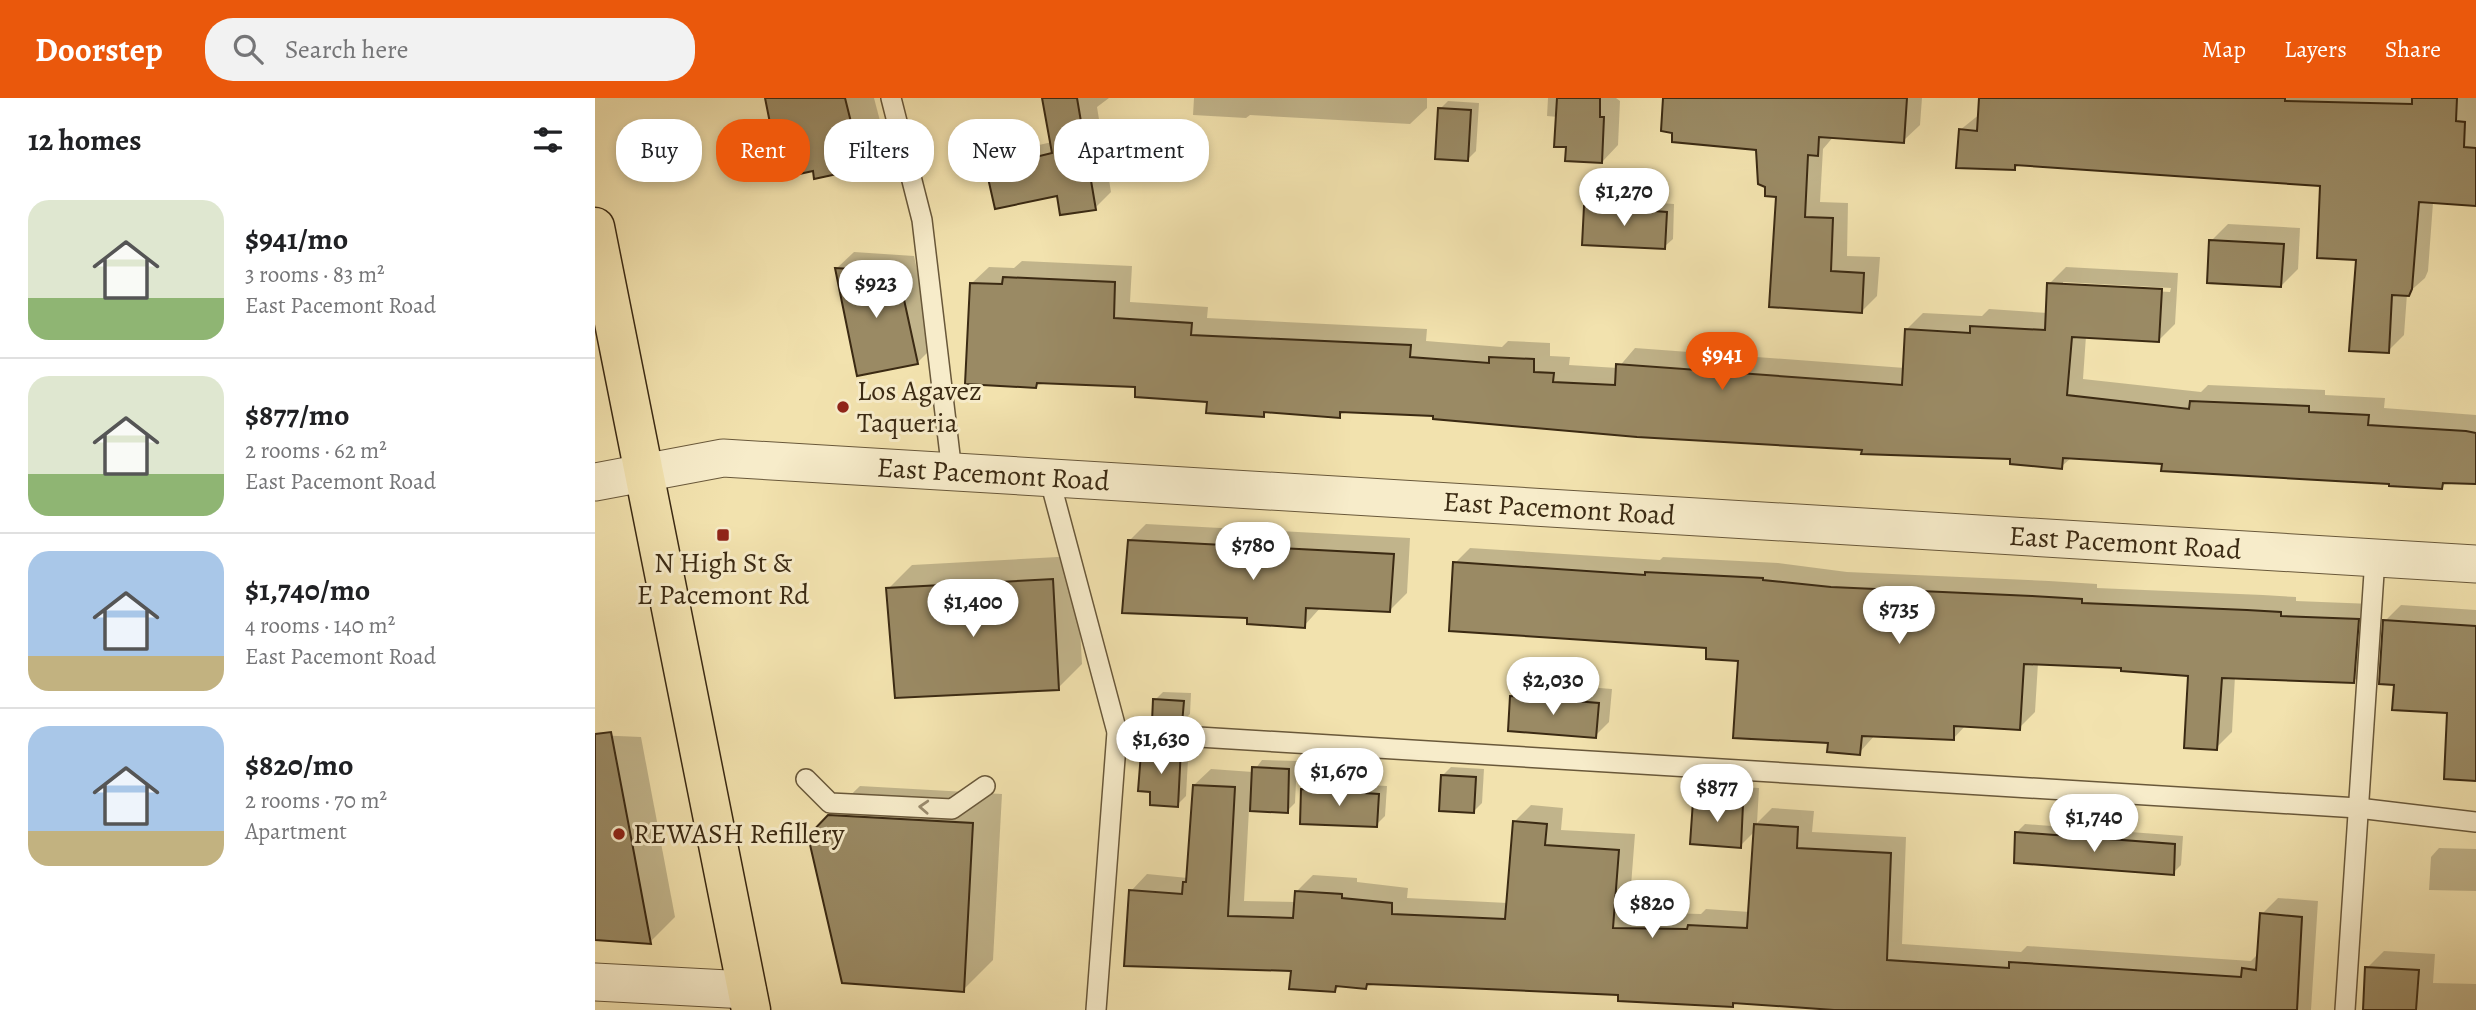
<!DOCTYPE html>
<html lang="en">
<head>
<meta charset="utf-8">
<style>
  body { margin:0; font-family:Alegreya,serif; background:#f2f2f2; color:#202124; height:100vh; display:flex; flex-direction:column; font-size:26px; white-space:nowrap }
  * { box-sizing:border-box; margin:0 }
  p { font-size:23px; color:#757577 }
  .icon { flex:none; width:38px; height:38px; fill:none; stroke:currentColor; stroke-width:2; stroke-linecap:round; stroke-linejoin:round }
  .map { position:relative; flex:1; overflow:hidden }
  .details { display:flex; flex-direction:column; background:#fff; width:595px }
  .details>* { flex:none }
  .hud { position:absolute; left:21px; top:21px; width:665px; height:63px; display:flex; gap:14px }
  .price { position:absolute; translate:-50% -60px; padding:0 16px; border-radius:24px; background:#fff; color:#222; font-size:23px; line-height:46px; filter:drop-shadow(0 2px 4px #0008) }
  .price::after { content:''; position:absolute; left:50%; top:42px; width:21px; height:16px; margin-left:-10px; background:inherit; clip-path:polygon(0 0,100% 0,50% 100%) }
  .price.active { background:#ea580c; color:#fff }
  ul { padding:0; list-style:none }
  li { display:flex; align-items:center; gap:21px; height:175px; padding:0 28px }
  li+li { border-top:2px solid #e0e0e0 }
  li span { display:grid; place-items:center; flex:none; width:196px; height:140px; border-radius:21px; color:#555 }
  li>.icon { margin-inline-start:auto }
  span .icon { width:84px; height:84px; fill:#fffc; stroke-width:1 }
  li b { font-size:30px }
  h2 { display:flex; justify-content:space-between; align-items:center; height:84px; padding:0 28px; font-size:30px }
  .pill { padding:0 24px; border-radius:28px; background:#fff; box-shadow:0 4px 10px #0003; font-size:24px; line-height:63px }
  .pill.active { background:#ea580c; color:#fff }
  header { display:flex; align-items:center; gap:42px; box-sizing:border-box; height:98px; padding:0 35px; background:#ea580c; color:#fff }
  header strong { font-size:33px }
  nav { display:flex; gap:38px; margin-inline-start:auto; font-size:24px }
  .search { width:490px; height:63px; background:#f2f2f2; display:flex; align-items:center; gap:18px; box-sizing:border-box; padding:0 24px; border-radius:28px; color:#757577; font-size:26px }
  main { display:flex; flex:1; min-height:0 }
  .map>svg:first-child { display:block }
  .shadow { fill:#0003; fill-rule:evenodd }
  .building { fill:#9a8a64; stroke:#3b2a13; stroke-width:2 }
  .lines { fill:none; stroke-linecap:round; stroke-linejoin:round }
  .service-casing { stroke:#69583a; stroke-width:22 }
  .minor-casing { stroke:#69583a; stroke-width:39 }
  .primary-casing { stroke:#3b2a13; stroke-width:41 }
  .service { stroke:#f7ecca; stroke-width:19 }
  .minor { stroke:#f7ecca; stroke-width:37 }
  .primary { stroke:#f2e2ae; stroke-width:38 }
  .oneway { stroke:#998b6e }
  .poi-dot { fill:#8f2418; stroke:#f7ecca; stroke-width:2.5 }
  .labels { text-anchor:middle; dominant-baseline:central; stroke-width:6; stroke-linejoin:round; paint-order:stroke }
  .poi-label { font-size:28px; fill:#3b2a13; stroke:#f7ecca; text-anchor:start }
  .street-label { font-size:28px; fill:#3b2a13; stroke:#f7ecca }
</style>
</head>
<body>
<header>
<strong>Doorstep</strong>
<div class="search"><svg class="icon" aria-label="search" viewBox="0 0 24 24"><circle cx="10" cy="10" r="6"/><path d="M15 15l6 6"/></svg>Search here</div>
<nav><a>Map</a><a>Layers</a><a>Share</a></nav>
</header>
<main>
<section class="details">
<h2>12 homes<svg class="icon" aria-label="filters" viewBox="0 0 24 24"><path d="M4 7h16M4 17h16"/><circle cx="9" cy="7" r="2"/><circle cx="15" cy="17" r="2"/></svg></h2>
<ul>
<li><span style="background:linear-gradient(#dfe7d0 70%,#8fb573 0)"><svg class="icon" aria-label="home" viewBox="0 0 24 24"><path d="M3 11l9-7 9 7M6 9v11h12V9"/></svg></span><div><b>$941/mo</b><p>3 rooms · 83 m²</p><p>East Pacemont Road</p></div></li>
<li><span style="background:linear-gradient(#dfe7d0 70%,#8fb573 0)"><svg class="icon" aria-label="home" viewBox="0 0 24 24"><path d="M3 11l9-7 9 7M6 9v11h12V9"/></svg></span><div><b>$877/mo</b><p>2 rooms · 62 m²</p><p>East Pacemont Road</p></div></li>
<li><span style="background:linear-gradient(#a9c7e8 75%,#c2b280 0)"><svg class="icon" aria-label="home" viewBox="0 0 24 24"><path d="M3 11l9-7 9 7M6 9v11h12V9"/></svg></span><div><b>$1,740/mo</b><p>4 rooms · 140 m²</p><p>East Pacemont Road</p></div></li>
<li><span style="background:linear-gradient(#a9c7e8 75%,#c2b280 0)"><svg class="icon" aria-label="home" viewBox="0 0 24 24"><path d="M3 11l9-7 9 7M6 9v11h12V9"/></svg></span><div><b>$820/mo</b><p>2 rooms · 70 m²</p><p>Apartment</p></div></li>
</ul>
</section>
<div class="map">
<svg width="1881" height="912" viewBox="0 0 1881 912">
  <rect width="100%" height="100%" fill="#f2e2ae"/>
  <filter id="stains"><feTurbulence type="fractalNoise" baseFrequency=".00286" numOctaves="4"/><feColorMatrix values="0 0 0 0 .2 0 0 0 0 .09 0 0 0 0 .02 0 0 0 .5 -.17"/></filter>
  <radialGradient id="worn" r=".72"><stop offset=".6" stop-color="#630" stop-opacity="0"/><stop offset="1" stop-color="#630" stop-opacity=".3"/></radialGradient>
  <!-- shadow -->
  <g class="shadow">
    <path d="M172 0H279L289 38 255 72 219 71Z"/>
    <path d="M449 0H514L502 9 516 94 500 110 393 71 409 55 457 44Z"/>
    <path d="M599 0H832V10L815 26 655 17 651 20 598 17Z"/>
    <path d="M953 0H1021L1025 3 1023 47 1007 64 973 48 963 19 952 18Z"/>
    <path d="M1070 0H1327L1325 27 1308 43 1239 38 1228 51 1225 104 1253 105 1252 158 1285 159 1282 198 1266 214 1176 207 1183 97 1163 51Z"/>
    <path d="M1386 0H1881V93L1838 105 1833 173 1830 180 1812 196 1809 237 1793 253 1762 161 1727 86 1424 66 1419 71 1365 32 1385 16Z"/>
    <path d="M853 3 884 5 881 53 873 61 845 11Z"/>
    <path d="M999 100 1079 106 1078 141 1069 149 990 108Z"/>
    <path d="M1633 126 1705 130 1703 171 1686 188 1616 143Z"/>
    <path d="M259 154 319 158 339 248 322 265 242 170Z"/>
    <path d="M427 163 537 168 535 204 613 209 612 220 832 231 831 243 907 249 913 243 955 245V258L975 259 974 267 1023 270 1040 250 1310 270 1311 232 1328 215 1387 218 1394 211 1453 215 1454 186 1471 169 1583 175 1580 226 1563 243 1491 238 1488 281 1606 294 1613 287 1730 292V297L1790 300 1789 310 1881 317V384L1852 383 1846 389 1477 359 1466 369 1417 359 840 316 750 312 744 318 672 313 668 317 542 287 445 284 441 288 377 185 394 169 419 170ZM1468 184 1576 190 1575 194 1468 188Z"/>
    <path d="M551 426 815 440 812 495 795 512 726 509 709 528 654 518 534 443Z"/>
    <path d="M875 450 1065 462 1068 459 1183 465 1252 474 1454 483 1502 486V490L1668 497 1701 499V503L1778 506 1774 567 1759 583 1640 578 1637 634 1621 650 1595 576 1528 568 1443 565 1440 614 1424 630 1371 627 1358 641 1280 637 1264 655 1235 643 1145 562 860 465Z"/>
    <path d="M481 458 487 566 463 590 293 491 317 467Z"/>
    <path d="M1806 507 1881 512V681L1854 614 1801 586 1790 523Z"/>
    <path d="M931 584 1017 591 1014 624 1000 638 917 598Z"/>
    <path d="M568 594 596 595 595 616 587 624 560 602Z"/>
    <path d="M0 637 46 639 80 819 55 844 0 841Z"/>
    <path d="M566 641 594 643 591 698 582 707 557 692 547 656Z"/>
    <path d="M667 662 702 663 700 705 692 713 654 711 649 803 701 804 702 793 718 777 762 780V784L813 790 812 800 913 805 919 724 936 707 968 710 966 732 1040 736 1034 814 1106 816 1111 811 1155 814 1160 733 1145 748 1100 704 1116 687 1164 690 1162 725 1177 710 1219 713 1217 734 1311 739 1307 846 1426 854 1432 848 1656 863 1664 855 1667 816 1683 800 1723 803 1716 912H1268L1142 903 1137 907 1025 896 776 884 771 889 745 887 740 892 536 793 552 776 593 780 599 687 616 671 658 674Z"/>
    <path d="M856 669 889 671 887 705 879 713 848 677Z"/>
    <path d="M716 684 792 688 790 718 781 727 708 692Z"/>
    <path d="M265 688 407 696 398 862 368 892 234 718Z"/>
    <path d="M1430 726 1588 738 1586 767 1578 775 1422 734Z"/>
    <path d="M1844 750 1881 751V793L1834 792 1836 759Z"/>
    <path d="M1789 853 1840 856 1838 885 1881 886V912H1770L1772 870Z"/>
  </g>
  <!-- building -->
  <g class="building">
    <path d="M170 0H250L266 64 254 65 256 73 219 81 218 73 186 80Z"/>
    <path d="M447 0H482L501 112 465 117 462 98 400 111 391 71 457 55Z"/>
    <path d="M962 0H1005V19H1009L1007 65 970 63 971 49H959Z"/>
    <path d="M1068 0H1312L1309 45 1224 39 1223 58 1213 57 1210 119 1238 120 1236 173 1269 175 1267 215 1174 209 1181 99 1170 98V89L1163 86 1161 52 1077 44V35L1066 33Z"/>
    <path d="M1384 0H1690V3L1817 6V0H1862L1861 23 1870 24 1869 49 1881 50V108L1824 104 1817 191 1814 198 1797 197 1794 255 1754 253 1761 162 1722 160 1725 88 1420 67V72L1361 70 1364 31 1382 33Z"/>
    <path d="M843 10 876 12 873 63 840 61Z"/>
    <path d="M989 108 1072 114 1070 151 987 147Z"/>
    <path d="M1614 142 1689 146 1686 189 1612 185Z"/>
    <path d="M240 170 303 174 323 266 262 278Z"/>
    <path d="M408 179 520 184 519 220 597 225 596 237 816 247 815 259 894 265V259L939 261V274L959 275 958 284 1020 287 1021 266 1307 287 1310 231 1375 235V228L1450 232 1452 185 1567 191 1564 244 1477 239 1472 297 1594 311 1595 303 1714 308V314L1774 317 1773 327 1871 333 1881 335V386L1848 385 1847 391 1794 388V386L1566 373 1567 366 1468 360 1467 371 1415 366V361L1266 356 1267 352 1042 339 838 321V318L745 314V320L669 314V319L611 315 612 304 540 299V289L442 285 441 290 370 286 375 185 407 186Z"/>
    <path d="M533 442 799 456 795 514 711 510 710 530 652 526V520L527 515Z"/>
    <path d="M858 464 1050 477V474L1168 480V482L1236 489 1437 498 1487 501V505L1652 512 1686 514V518L1764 521 1759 585 1627 580 1622 652 1589 650 1593 578 1526 573V570L1429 566 1425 632 1359 628V642L1267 638 1265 657 1232 654 1233 645 1138 640 1143 563 1111 561V550L854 533Z"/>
    <path d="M458 481 464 592 300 600 291 490Z"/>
    <path d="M1788 522 1881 528V683L1849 681 1852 615 1797 612 1799 587 1784 586Z"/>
    <path d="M915 598 1004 605 1001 640 913 633Z"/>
    <path d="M558 601 589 603 587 626 557 624Z"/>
    <path d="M16 634 39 755 56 846 0 842V636Z"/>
    <path d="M556 648 586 650 583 709 555 707V694L543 693 546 655 556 656Z"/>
    <path d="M657 669 694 671 693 715 655 713Z"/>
    <path d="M846 677 881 679 879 715 844 713Z"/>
    <path d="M598 687 640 689 633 818 698 820 700 793 747 796V800L797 805V816L910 821 918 723 952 726 950 747 1024 752 1018 830 1092 831 1093 827 1152 830 1159 726 1203 729 1202 750 1296 755 1292 862 1414 870V864L1646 879 1647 870 1661 872 1665 815 1707 819 1702 912H1239L1138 905V909L1023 903V897L869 890 772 886 771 891 741 888 740 894 694 891 696 873 529 868 534 792 587 796 588 784H591Z"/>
    <path d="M706 691 784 696 782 729 705 726Z"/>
    <path d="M1098 703 1148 706 1146 750 1095 746Z"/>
    <path d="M233 717 378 725 369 894 247 885 213 738Z"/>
    <path d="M1420 734 1580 746 1579 777 1419 765Z"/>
    <path d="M1770 869 1824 872 1821 912H1768Z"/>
  </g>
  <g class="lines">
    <!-- service casing -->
    <g class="service-casing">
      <g id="service">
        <path d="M296 0 327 122 357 374"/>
        <path d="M454 379 522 634 501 912"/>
        <path d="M522 634 1763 710 1881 724"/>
        <path d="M211 681 235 705 357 711 390 688"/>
        <path d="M1750 912 1780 460"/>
      </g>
    </g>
    <!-- minor casing -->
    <g class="minor-casing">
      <g id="minor">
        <path id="s1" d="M0 384 128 360 1881 466"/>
        <path d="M0 884 152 892"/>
      </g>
    </g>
    <!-- primary casing -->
    <g class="primary-casing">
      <path id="primary" d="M0 129 156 912"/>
    </g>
    <!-- service -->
    <use href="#service" class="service"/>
    <!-- minor -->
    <use href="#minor" class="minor"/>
    <!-- primary -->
    <use href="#primary" class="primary"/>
  </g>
  <!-- one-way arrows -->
  <defs><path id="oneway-chevron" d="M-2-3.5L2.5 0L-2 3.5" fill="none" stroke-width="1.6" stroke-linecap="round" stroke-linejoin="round" transform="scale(1.75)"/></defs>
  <use class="oneway" href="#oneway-chevron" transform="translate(329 709) rotate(-177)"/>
  <!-- markers -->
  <g class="poi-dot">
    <circle cx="248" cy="309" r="7"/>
    <rect x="121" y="430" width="14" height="14" rx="3.5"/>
    <circle cx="24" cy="736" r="7"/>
  </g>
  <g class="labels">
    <!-- poi labels -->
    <g class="poi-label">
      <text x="262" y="293">Los Agavez<tspan x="262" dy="32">Taqueria</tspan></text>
      <text x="128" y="465" text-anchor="middle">N High St &amp;<tspan x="128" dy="32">E Pacemont Rd</tspan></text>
      <text x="38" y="736">REWASH Refillery</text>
    </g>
    <!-- street labels -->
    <g class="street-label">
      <text stroke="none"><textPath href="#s1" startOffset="401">East Pacemont Road</textPath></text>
      <text stroke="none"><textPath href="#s1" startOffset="968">East Pacemont Road</textPath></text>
      <text stroke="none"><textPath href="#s1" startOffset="1535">East Pacemont Road</textPath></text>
    </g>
  </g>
  <rect width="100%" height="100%" filter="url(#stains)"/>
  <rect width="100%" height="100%" fill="url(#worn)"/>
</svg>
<b class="price" style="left:1029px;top:130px">$1,270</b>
<b class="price" style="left:281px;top:222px">$923</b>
<b class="price active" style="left:1127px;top:294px">$941</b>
<b class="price" style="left:658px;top:484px">$780</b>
<b class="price" style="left:378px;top:541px">$1,400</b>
<b class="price" style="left:1304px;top:548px">$735</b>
<b class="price" style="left:958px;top:619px">$2,030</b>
<b class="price" style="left:566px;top:678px">$1,630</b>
<b class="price" style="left:744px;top:710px">$1,670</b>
<b class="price" style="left:1122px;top:726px">$877</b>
<b class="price" style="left:1499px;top:756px">$1,740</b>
<b class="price" style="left:1057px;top:842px">$820</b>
<div class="hud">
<a class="pill">Buy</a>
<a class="pill active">Rent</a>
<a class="pill">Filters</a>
<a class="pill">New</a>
<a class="pill">Apartment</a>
</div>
</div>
</main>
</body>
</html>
